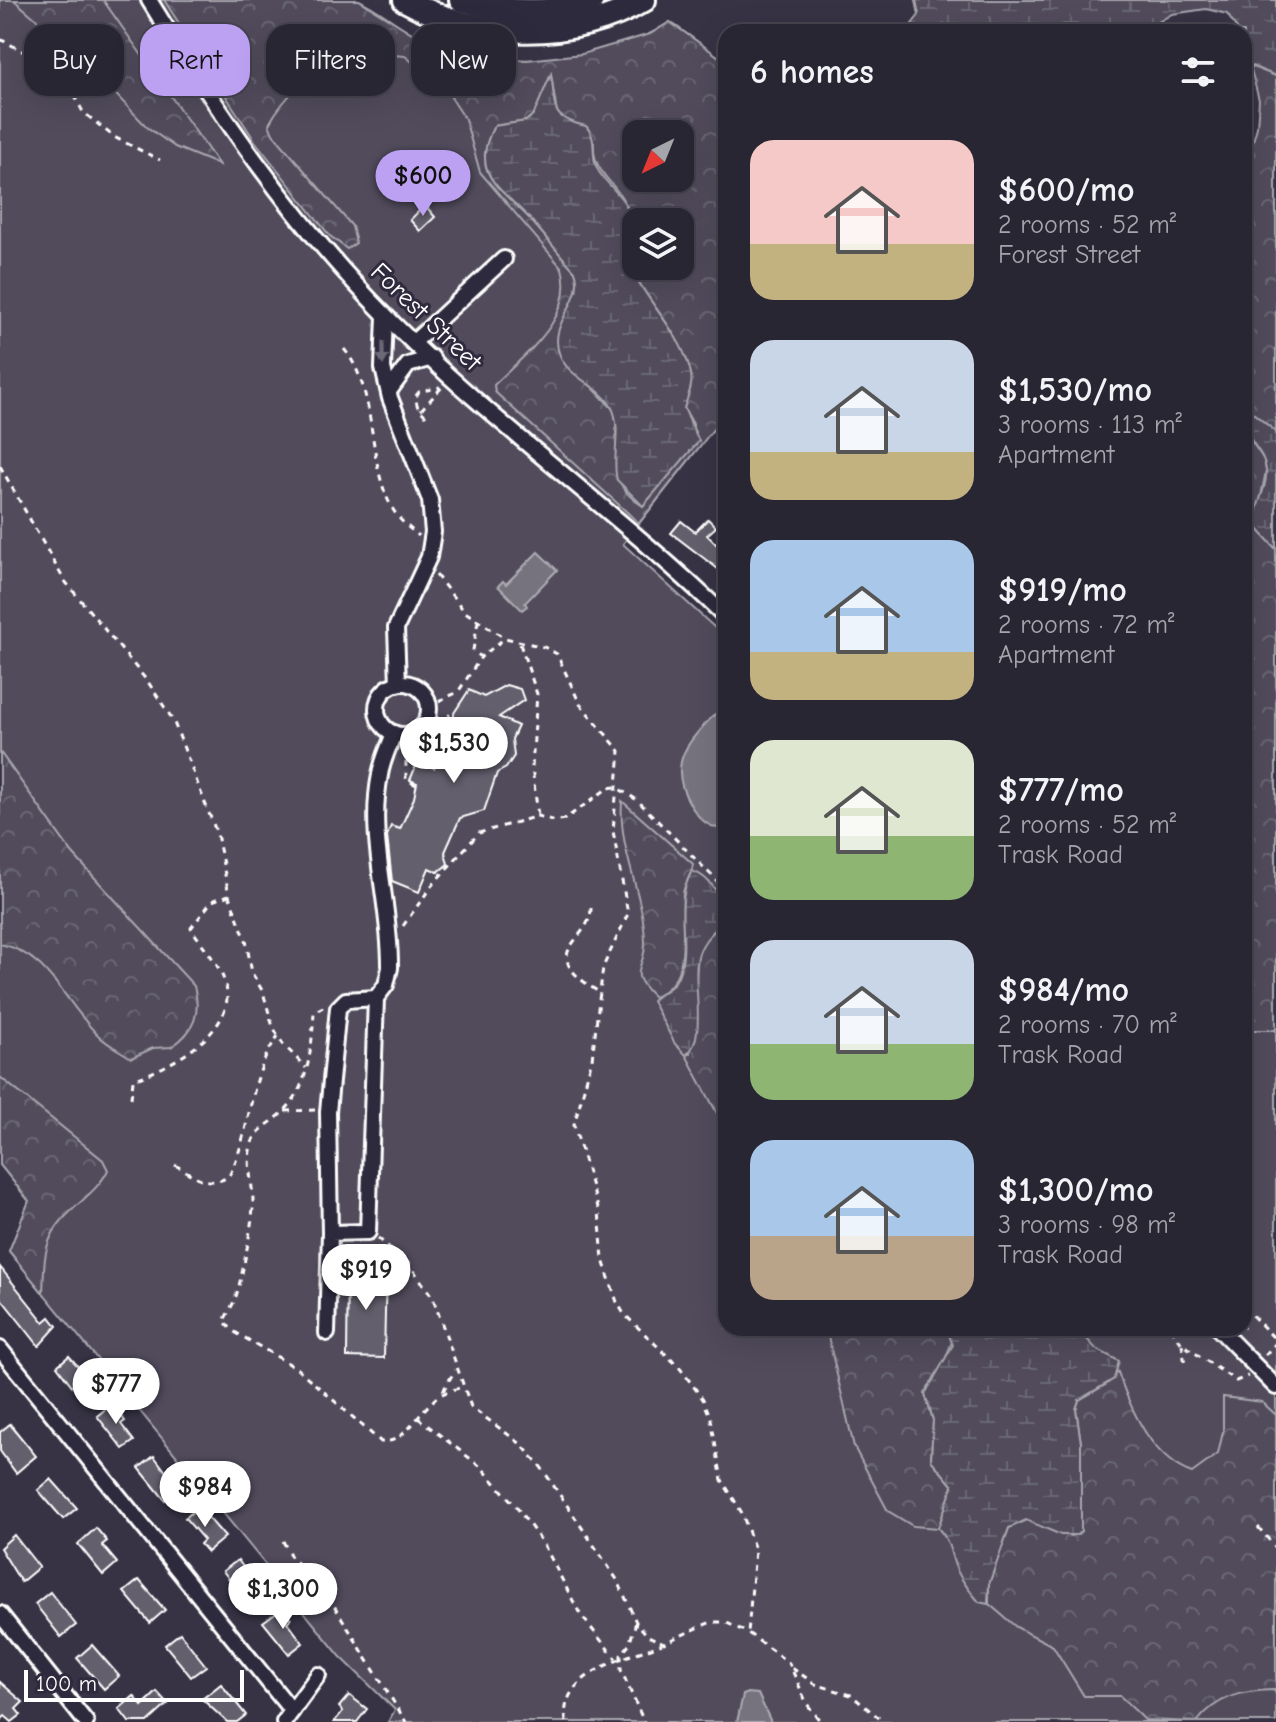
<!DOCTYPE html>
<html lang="en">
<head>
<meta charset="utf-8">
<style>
  body { margin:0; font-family:"Comic Neue",sans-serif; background:#312e3c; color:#f1f3f6; height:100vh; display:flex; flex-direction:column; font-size:30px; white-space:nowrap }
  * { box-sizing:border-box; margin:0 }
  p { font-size:26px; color:#a5a5ac }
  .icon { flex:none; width:44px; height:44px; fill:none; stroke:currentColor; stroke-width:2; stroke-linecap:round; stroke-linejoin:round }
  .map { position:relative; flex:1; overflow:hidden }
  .side { position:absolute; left:718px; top:24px; width:534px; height:1312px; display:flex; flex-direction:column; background:#292634; border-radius:24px; box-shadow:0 8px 32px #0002,0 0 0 2px #45434f }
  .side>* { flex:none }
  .banner { position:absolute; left:24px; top:24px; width:574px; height:72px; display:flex; gap:16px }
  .needle { width:52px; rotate:223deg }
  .fabs { position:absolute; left:622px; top:120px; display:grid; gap:16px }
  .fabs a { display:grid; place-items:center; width:72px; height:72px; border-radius:16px; background:#292634; box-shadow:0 8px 32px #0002,0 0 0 2px #45434f; font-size:40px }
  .scale { position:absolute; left:24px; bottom:20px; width:220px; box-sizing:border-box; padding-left:8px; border:4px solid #fff; border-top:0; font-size:22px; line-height:28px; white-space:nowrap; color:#fff; -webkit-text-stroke:6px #2f2a3d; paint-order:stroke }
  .price { position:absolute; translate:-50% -68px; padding:0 18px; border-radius:28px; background:#fff; color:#222; font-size:26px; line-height:52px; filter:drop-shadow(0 2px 4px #0008) }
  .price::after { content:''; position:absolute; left:50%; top:48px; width:24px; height:18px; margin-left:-12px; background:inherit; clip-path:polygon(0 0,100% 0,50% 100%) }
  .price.on { background:#bca0f2; color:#111 }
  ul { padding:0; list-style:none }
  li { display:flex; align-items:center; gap:24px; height:200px; padding:0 32px }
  li span { display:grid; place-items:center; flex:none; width:224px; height:160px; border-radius:24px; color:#555 }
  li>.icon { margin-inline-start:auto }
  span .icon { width:96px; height:96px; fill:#fffc; stroke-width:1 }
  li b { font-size:34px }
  h2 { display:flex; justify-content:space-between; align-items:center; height:96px; padding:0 32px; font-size:34px }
  .pill { padding:0 28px; border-radius:24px; background:#292634; box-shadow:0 8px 32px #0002,0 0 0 2px #45434f; font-size:28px; line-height:72px }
  .pill.on { background:#bca0f2; color:#111 }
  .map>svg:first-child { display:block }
  .green { fill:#514c5c; stroke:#a8a6ae; stroke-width:2; fill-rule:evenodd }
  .forest { fill:url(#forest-crowns); stroke:#a8a6ae; stroke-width:2; fill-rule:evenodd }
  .wetland { fill:url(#wetland-marsh); stroke:#a8a6ae; stroke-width:2 }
  .water { fill:#76737f; stroke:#adabb2; stroke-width:2 }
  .building { fill:#635f6d; stroke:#fff; stroke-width:2 }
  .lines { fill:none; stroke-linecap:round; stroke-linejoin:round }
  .minor-casing { stroke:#fff; stroke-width:20 }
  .highway-casing { stroke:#fff; stroke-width:28 }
  .path { stroke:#fff; stroke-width:3; stroke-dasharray:6 6; stroke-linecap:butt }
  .minor { stroke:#2f2a3d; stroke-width:14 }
  .highway { stroke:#2f2a3d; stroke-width:22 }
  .oneway { fill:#6d6a77 }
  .labels { text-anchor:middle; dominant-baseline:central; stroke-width:6; stroke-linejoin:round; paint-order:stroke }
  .street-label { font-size:26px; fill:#fff; stroke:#2f2a3d }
</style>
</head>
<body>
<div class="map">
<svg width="1276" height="1722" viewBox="0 0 1276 1722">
  <defs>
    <pattern id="forest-crowns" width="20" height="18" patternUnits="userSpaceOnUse" patternTransform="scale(2)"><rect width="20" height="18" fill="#514c5c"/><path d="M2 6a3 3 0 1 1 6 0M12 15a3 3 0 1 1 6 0" fill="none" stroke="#6b6774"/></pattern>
    <pattern id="wetland-marsh" width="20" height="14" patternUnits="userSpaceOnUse" patternTransform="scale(2)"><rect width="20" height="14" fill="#514c5c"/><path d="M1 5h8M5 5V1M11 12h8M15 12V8" fill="none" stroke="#6b6774"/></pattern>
  </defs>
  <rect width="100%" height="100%" fill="#373345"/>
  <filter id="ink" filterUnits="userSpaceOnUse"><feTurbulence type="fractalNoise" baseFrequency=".0125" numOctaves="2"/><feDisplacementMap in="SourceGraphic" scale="16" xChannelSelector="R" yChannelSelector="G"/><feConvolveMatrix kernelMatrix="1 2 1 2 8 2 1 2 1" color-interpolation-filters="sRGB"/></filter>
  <g filter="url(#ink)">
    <!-- green -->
    <path class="green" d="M0 0C89 0 178 0 267 0 289 0 339 0 358 0 372 4 403 30 420 38 490 72 605 66 670 22L726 62V413L623 544 726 638V1328H1244V265L1276 294V1722H388L395 1710 340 1656 9 1251 29 1201 0 1165ZM636 134H680V178H636ZM636 222H680V266H636Z"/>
    <!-- forest -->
    <g class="forest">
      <path d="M14 0H103L219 165 175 147 147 127 76 53Z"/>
      <path d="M164 0H359L420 38 446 50 486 59 527 60 582 54 650 34 670 22 726 62V413L639 523 495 392 494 385C525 354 576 318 562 268L480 172 465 119 447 91 405 56 342 51C315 68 284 96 269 124L273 134 352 226 356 243 347 249 330 236 255 141ZM551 75 557 114 594 143C592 174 616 181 627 207 634 224 620 236 626 254 643 309 706 345 684 408L693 424V446L643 506C600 480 624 449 614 410L558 351C555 323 585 297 575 271 559 254 545 236 530 219 500 187 469 174 494 126L526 121 534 114ZM636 134H680V178H636ZM636 222H680V266H636Z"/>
      <path d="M1250 66 1276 76V432L1248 409 1244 411V173L1257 127 1259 100Z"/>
      <path d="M1244 430 1264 460 1266 471 1255 526 1276 549V1030H1244Z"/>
      <path d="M0 752 73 854 194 986C201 1012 195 1032 171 1047L153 1048 131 1058C121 1051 108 1045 99 1036 66 1005 48 953 0 944Z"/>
      <path d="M622 801 693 864C692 875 684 883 683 894 680 930 694 980 654 997 625 969 646 970 645 942 644 893 618 851 622 801Z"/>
      <path d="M726 920V1130L686 1055 690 1053 698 954 705 940Z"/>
      <path d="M0 1077 103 1160 108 1170C95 1197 64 1209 51 1237 43 1253 44 1275 43 1293L9 1251 29 1201 0 1165Z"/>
      <path d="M826 1328H946L953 1339 944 1362 925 1394 933 1420 931 1460 953 1486 938 1528 913 1526 888 1511 854 1447Z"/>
      <path d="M1118 1372C1130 1408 1153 1460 1192 1473L1218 1454 1223 1432V1397L1262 1402 1276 1415V1694L1274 1690C1243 1690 1216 1697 1197 1722L1145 1720 1120 1696H1084L1053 1646 1016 1627 989 1604V1584L1009 1528 1026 1520 1071 1536 1081 1531V1443L1076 1409 1079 1400 1107 1384Z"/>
    </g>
    <!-- wetland -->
    <g class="wetland">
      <path d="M916 0H1276V76L1244 63V32H1239L1227 14 1206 9 1172 14 1141 32H958L952 28 948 32H906L919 15Z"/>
      <path d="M551 74C557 108 547 117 586 126 599 140 589 157 599 172 609 187 627 199 631 218 633 230 621 238 626 253 638 296 676 324 689 366 695 382 689 393 684 408L699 441 643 506 617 480C611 457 623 427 611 406 596 380 558 377 557 341 557 316 585 296 575 271 559 254 545 236 530 219 500 187 469 174 494 126L526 121 534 114Z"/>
      <path d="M1248 409 1276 432V549L1255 526C1253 507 1268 489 1266 470 1264 447 1244 445 1244 411Z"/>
      <path d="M692 871C711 877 726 901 726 920 715 929 704 939 699 953 690 979 709 1038 686 1055L675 1044 652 1001C659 992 673 990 678 976 692 944 672 906 692 871Z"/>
      <path d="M946 1328H1077L1096 1349 1119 1361 1114 1379 1079 1400 1076 1409 1081 1443V1531L1077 1535H1061L1026 1520 1009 1528 989 1584 988 1604 979 1602C970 1591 959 1578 954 1563 949 1548 949 1540 938 1528L953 1486 931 1460 933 1420 925 1394 953 1345Z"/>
    </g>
    <!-- water -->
    <g class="water">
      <path d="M538 552 557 570 525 603 527 606 522 610 498 586 503 581 506 584Z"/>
      <path d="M726 703V821L717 828C704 824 697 816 690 804 663 758 695 735 726 703Z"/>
      <path d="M748 1693 758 1694 771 1722H737L743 1695Z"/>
    </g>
    <!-- building -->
    <g class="building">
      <path d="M425 205 435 217 420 231 410 220Z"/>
      <path d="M708 519 716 527 707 535 726 554V561L718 569 671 533 681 521 695 532Z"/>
      <path d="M506 685 520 689 524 700 499 717 518 726 512 739 514 756 506 768 497 773 484 811 460 818 445 852 448 864 438 872 429 868 419 892 392 881 387 836 391 826 400 829 414 798 417 783 410 780 418 761 434 768 444 745 449 748 461 722 454 719V713L469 690 484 697Z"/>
      <path d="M0 1267 44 1322 50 1317 57 1326 39 1346 0 1297Z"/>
      <path d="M348 1267 386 1268 384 1358 347 1357Z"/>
      <path d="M69 1356 96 1387 82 1399 57 1366Z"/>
      <path d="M112 1404 125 1421 121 1424 134 1441 123 1449 97 1416Z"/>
      <path d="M10 1424 36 1456 16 1473 0 1451V1432Z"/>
      <path d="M154 1456 179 1489 165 1500 139 1468Z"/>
      <path d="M51 1479 77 1508 63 1519 38 1490Z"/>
      <path d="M199 1507 225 1537 207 1552 200 1544 204 1540 185 1518Z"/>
      <path d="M96 1528 107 1541 102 1545 117 1563 103 1575 78 1544Z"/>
      <path d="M14 1535 39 1567 21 1582 0 1548Z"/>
      <path d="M238 1560 263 1594 249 1605 223 1571Z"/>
      <path d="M139 1580 165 1610 150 1623 124 1592Z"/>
      <path d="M50 1592 76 1625 61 1637 35 1604Z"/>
      <path d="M282 1608 291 1619 287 1622 303 1643 289 1654 263 1622Z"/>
      <path d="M180 1633 206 1666 191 1677 165 1645Z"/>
      <path d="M92 1645 119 1676 104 1689 77 1658Z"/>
      <path d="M0 1682 23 1702 16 1709 21 1715 12 1722 5 1716 0 1721Z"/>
      <path d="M221 1684 246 1715 237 1722H227L202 1699Z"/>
      <path d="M157 1692 168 1704 148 1722H129L119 1709 134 1696 142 1706Z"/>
      <path d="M349 1695 367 1709 357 1722H334L343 1711 339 1707Z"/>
    </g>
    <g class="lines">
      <!-- minor casing -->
      <g class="minor-casing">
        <g id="minor">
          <path d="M149 0C217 111 293 222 385 315 491 423 617 511 726 617"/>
          <path d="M385 316 383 368 390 398 430 500 433 532 429 557 396 628 398 684"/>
          <path d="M414 342 504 259"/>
          <path d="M389 391 408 365 432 358"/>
          <circle cx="403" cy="709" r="26"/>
          <path d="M330 1233 328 1112 338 1008 346 1000 376 998"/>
          <path d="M1218 1328 1276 1387"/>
          <path d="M327 1333 330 1233 368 1232 376 998 386 985 390 968C391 904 367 839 380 775 382 761 389 747 394 733"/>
          <path d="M0 1349 292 1711"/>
          <path d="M0 1614 86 1722"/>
          <path d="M284 1722 318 1675"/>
        </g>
      </g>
      <!-- highway casing -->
      <g class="highway-casing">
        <g id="highway">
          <path d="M405 0C478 40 573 42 644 0"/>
          <path d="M461 0C503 12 550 16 592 0"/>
        </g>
      </g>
      <!-- path -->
      <g class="path">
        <path d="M0 39 56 69 66 79 83 112 114 137 160 160"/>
        <path d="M344 349C380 392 365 470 396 514 402 523 411 529 419 536"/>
        <path d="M421 410 443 386"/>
        <path d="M426 416 418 408 415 397 419 392 440 387"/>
        <path d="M0 466 64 580 148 682 173 720 217 834 229 895 246 940 252 973 263 992 273 1027 283 1044 306 1068"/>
        <path d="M436 575 465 612 505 638 544 647 557 654 580 704 620 751 613 831 628 914 603 967 592 1059 574 1125 599 1211 603 1260 617 1302 624 1314 679 1367 703 1399 711 1419 722 1480 742 1513 755 1550 748 1633"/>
        <path d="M478 621 473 650 481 657 505 638"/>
        <path d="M520 644 537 694 532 767 538 816"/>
        <path d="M428 706 458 692 481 657"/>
        <path d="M416 785 406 779V757L429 748 450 714"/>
        <path d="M591 908C591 943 532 951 599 992"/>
        <path d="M403 926 433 884 479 833 538 816 555 821 565 819 608 788 616 787 637 800 726 890"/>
        <path d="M323 1007 314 1012C312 1045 309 1087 284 1111 272 1124 256 1128 251 1146 246 1165 253 1183 253 1202 254 1217 241 1284 235 1299 232 1307 227 1314 224 1321L233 1331 298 1369 381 1442C417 1442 419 1392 462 1388"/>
        <path d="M131 1098 133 1080C168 1068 243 1030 224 980 217 961 202 945 191 928L212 901 229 895"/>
        <path d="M285 1111 317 1110"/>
        <path d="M175 1165C192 1175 211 1189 229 1176 252 1131 248 1077 278 1036"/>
        <path d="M378 1238 410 1265 433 1298 471 1407 521 1444 541 1467 618 1581 636 1622 648 1636 664 1643 711 1622H725L748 1633 789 1663 807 1704 821 1722"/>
        <path d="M1244 1307 1276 1340"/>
        <path d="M1171 1328 1182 1344 1236 1381 1248 1376"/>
        <path d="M1182 1344 1185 1365"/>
        <path d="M1265 1355 1276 1343"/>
        <path d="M443 1391 455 1370"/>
        <path d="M418 1418 481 1467 515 1505 544 1545 580 1614 616 1659"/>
        <path d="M1258 1527 1276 1548"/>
        <path d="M283 1541 291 1557 330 1599 406 1722"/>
        <path d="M636 1622 629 1645 621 1655V1670L644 1722"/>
        <path d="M792 1668 815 1684 851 1695 884 1722"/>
        <path d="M566 1722C558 1672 629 1657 662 1644"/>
      </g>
      <!-- minor -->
      <use href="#minor" class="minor"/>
      <!-- highway -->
      <use href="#highway" class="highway"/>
    </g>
    <!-- one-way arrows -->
    <defs><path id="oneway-solid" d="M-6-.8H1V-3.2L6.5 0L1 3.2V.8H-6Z" transform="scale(2)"/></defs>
    <use class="oneway" href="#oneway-solid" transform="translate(383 353) rotate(90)"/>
  </g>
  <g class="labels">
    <!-- street labels -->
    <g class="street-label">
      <text transform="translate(426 317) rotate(44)">Forest Street</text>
    </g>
  </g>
</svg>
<div class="fabs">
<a><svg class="needle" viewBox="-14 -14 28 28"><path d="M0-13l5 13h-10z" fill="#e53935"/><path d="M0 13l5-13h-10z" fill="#a5a5ac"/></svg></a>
<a><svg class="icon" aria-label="layers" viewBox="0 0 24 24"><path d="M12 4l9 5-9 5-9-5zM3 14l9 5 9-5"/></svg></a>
</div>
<div class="scale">100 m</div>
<b class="price on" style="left:423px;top:218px">$600</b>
<b class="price" style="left:454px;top:785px">$1,530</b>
<b class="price" style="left:366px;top:1312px">$919</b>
<b class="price" style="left:116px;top:1426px">$777</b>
<b class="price" style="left:205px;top:1529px">$984</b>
<b class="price" style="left:283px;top:1631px">$1,300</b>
<div class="banner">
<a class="pill">Buy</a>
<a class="pill on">Rent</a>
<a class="pill">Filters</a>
<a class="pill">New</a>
</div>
<section class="side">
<h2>6 homes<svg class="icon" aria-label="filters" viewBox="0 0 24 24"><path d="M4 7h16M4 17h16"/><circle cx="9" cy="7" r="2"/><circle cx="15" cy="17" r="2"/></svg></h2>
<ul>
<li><span style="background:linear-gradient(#f6c9c9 65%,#c2b280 0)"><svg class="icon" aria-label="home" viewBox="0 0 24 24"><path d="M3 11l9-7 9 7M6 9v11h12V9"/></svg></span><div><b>$600/mo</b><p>2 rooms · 52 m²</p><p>Forest Street</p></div></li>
<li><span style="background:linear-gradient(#c9d6e8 70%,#c2b280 0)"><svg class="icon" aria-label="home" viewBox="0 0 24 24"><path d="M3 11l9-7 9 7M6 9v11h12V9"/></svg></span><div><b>$1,530/mo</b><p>3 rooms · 113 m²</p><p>Apartment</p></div></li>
<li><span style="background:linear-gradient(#a9c7e8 70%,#c2b280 0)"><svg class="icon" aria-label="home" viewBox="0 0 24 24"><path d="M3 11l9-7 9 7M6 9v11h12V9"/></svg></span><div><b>$919/mo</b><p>2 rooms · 72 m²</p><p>Apartment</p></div></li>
<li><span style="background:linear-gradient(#dfe7d0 60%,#8fb573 0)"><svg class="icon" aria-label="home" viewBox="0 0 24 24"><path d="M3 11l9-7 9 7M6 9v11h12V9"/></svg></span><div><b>$777/mo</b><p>2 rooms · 52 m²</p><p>Trask Road</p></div></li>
<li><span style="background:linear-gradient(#c9d6e8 65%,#8fb573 0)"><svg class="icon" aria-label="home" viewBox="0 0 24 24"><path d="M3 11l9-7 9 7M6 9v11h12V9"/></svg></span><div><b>$984/mo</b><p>2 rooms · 70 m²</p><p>Trask Road</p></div></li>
<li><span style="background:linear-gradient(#a9c7e8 60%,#b9a48a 0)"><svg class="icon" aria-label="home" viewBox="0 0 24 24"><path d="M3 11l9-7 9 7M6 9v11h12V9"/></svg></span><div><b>$1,300/mo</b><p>3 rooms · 98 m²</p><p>Trask Road</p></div></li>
</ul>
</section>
</div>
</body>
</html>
